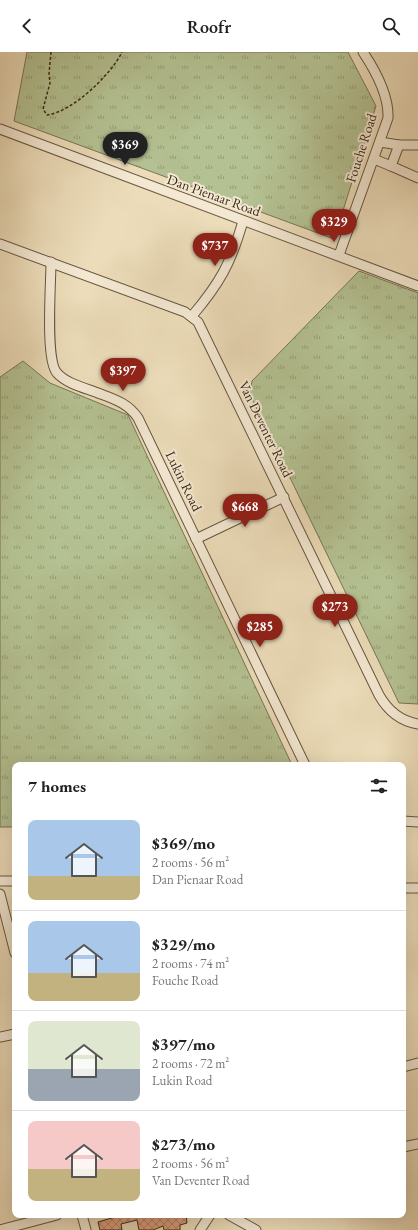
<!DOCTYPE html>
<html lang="en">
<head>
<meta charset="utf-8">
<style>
  body { margin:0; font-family:"EB Garamond",serif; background:#f2f2f2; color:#202124; height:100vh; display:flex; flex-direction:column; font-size:15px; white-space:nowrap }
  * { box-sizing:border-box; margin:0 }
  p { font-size:13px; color:#757577 }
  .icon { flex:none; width:22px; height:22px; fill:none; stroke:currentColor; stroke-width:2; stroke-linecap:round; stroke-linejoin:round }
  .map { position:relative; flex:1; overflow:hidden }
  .drawer { position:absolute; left:12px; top:710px; width:394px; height:456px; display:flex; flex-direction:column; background:#fff; border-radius:8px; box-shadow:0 4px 16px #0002 }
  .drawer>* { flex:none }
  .price { position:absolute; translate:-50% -34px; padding:0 9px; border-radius:14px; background:#8f2418; color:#fff; font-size:13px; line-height:26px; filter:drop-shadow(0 1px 2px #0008) }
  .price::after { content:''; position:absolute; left:50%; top:24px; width:12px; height:9px; margin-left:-6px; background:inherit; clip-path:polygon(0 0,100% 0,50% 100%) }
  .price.on { background:#222; color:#fff }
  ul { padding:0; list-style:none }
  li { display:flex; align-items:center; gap:12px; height:100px; padding:0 16px }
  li+li { border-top:1px solid #e0e0e0 }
  li span { display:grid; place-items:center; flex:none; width:112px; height:80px; border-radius:8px; color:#555 }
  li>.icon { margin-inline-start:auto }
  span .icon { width:48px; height:48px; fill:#fffc; stroke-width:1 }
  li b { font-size:17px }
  h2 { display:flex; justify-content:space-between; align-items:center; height:48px; padding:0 16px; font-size:17px }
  header { display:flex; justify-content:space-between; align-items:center; height:52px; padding:0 16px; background:#fff; font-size:18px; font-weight:600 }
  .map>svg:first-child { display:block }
  .grass { fill:url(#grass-tufts); stroke:#787556 }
  .building { fill:url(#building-cross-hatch); stroke:#3c2919 }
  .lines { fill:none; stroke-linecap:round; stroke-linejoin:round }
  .minor-casing { stroke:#685641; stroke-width:11 }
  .path { stroke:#3c2919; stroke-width:1.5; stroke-dasharray:3 2; stroke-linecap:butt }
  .minor { stroke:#f3e8d2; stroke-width:9 }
  .labels { text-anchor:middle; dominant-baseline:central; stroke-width:4; stroke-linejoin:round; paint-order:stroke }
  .street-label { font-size:14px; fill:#3c2919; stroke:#f3e8d2 }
</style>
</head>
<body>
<header><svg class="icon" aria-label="back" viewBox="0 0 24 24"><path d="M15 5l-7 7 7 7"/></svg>Roofr<svg class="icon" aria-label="search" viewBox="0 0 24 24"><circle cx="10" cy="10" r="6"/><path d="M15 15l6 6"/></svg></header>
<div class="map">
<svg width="418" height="1178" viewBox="0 0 418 1178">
  <defs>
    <pattern id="grass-tufts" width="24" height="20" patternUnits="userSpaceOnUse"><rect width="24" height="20" fill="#b4c192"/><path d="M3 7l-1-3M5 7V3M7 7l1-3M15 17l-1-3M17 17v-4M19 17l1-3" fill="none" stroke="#949d76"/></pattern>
    <pattern id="building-cross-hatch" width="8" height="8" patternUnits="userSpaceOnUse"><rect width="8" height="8" fill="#dfa07d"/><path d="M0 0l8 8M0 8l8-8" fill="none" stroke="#b68266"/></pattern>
  </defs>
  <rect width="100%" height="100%" fill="#ecdcb9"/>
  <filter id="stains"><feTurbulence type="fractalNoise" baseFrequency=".005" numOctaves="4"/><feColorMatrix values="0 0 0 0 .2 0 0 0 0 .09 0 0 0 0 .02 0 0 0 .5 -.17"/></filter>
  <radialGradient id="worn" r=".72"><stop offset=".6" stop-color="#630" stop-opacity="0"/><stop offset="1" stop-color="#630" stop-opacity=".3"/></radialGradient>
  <!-- grass -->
  <g class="grass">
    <path d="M27 0H348L376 54 334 187 14 69Z"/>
    <path d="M359 219 418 241V652L399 651 250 343 252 329Z"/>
    <path d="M23 309 50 331 128 363 292 713H15V775H0V325Z"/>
  </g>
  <!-- building -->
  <path class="building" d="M122 1163H186L187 1171 180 1173V1178H164L163 1174 153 1178H139L137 1168 121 1172 122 1178H100L98 1170Z"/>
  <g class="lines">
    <!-- minor casing -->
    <g class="minor-casing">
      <g id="minor">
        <path d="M0 77 418 234"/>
        <path d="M380 90 399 93H418"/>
        <path d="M399 93 391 114 418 126"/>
        <path d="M374 107 391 114"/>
        <path d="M0 192 185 260 198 270 379 643C388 659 400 669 418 672"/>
        <path d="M339 203 388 66C389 43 375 18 363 0"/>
        <path d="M51 210C51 232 45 308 57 321 67 332 85 336 98 341 114 347 128 351 138 366L305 713"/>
        <path d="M192 264C220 231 231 211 243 169"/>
        <path d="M196 487 284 445"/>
        <path d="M403 769 418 770"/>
        <path d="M0 829H15"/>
        <path d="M403 836H418"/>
        <path d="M0 842 15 901"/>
        <path d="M0 985 15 982"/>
        <path d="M403 1015 418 1011"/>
        <path d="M403 1095 418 1092"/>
        <path d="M82 1163 86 1178"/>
        <path d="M229 1163 256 1178"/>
        <path d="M0 1178 57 1163"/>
        <path d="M200 1178 210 1163"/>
      </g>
    </g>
    <!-- path -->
    <path class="path" d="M51 0 49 22 50 31 43 57 47 63C72 60 111 23 122 0"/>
    <!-- minor -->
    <use href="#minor" class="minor"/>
  </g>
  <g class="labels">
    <!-- street labels -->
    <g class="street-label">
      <text transform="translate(361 96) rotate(-72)">Fouche Road</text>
      <text transform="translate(214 143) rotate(20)">Dan Pienaar Road</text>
      <text transform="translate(266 377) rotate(64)">Van Deventer Road</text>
      <text transform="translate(184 429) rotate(64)">Lukin Road</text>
    </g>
  </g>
  <rect width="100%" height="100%" filter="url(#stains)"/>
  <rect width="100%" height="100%" fill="url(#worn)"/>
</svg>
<b class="price on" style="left:125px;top:114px">$369</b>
<b class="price" style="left:334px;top:191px">$329</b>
<b class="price" style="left:215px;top:215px">$737</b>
<b class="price" style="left:123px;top:340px">$397</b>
<b class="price" style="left:245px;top:476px">$668</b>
<b class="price" style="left:335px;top:576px">$273</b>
<b class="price" style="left:260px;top:596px">$285</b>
<section class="drawer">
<h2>7 homes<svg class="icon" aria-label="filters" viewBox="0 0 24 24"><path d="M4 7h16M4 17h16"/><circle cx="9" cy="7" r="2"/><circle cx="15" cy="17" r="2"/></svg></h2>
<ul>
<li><span style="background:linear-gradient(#a9c7e8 70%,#c2b280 0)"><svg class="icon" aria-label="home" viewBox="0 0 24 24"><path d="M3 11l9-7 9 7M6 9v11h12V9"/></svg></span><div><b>$369/mo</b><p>2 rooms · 56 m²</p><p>Dan Pienaar Road</p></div></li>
<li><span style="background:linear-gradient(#a9c7e8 65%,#c2b280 0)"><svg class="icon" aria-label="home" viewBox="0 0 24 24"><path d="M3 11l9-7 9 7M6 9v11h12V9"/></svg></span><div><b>$329/mo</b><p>2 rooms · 74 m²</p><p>Fouche Road</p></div></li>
<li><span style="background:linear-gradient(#dfe7d0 60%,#9aa5b1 0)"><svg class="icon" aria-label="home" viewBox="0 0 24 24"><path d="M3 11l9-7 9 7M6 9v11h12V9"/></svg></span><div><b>$397/mo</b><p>2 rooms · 72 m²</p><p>Lukin Road</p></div></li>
<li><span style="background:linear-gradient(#f6c9c9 60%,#c2b280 0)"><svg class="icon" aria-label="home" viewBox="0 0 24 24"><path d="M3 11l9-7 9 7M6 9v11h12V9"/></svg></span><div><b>$273/mo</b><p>2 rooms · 56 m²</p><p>Van Deventer Road</p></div></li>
</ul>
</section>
</div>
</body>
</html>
